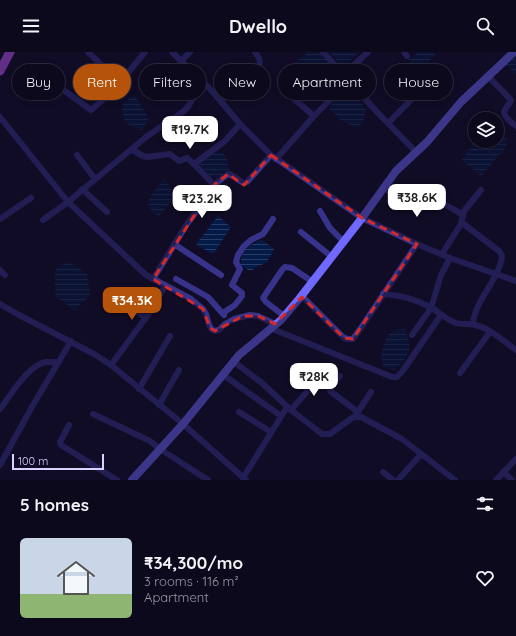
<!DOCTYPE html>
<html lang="en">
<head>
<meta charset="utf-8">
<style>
  body { margin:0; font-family:Quicksand,sans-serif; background:#161225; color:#f1f3f6; height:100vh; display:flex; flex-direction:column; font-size:15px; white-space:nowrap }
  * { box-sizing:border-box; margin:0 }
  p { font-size:13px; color:#9a9aa3 }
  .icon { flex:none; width:22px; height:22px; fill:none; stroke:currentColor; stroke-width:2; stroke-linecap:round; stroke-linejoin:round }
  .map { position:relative; height:428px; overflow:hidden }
  .details { display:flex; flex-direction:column; background:#0d091c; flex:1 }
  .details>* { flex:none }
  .banner { position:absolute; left:12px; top:12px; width:492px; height:36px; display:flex; gap:8px }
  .tools { position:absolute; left:468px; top:60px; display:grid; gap:8px }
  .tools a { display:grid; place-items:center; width:36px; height:36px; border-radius:50%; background:#0d091c; box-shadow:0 2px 6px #0003,0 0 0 1px #2d2a3b; font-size:20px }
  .scale { position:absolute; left:12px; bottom:10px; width:92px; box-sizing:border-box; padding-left:4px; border:2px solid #d8d2ff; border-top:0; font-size:11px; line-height:14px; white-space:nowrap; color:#d8d2ff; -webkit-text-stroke:3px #110c26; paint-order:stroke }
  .price { position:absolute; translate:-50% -34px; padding:0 9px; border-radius:8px; background:#fff; color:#222; font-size:13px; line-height:26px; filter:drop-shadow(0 1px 2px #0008) }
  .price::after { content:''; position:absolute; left:50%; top:24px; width:12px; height:9px; margin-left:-6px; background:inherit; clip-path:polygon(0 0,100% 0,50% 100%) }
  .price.active { background:#b45309; color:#fff }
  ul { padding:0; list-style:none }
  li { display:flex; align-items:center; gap:12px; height:100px; padding:0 20px }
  li span { display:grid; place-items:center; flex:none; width:112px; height:80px; border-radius:6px; color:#555 }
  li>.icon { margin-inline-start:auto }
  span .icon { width:48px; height:48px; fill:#fffc; stroke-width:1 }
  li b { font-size:17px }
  h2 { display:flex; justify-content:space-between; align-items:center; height:48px; padding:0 20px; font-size:17px }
  .pill { padding:0 14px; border-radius:18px; background:#0d091c; box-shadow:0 2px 6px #0003,0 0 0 1px #2d2a3b; font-size:14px; line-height:36px }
  .pill.active { background:#b45309; color:#fff }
  header { display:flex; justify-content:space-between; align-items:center; height:52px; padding:0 20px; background:#0d091c; font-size:18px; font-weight:700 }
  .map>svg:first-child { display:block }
  .water { fill:url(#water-rules) }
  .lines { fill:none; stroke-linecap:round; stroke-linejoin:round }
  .street { stroke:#38338a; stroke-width:6 }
  .secondary { stroke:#7069ff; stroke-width:8 }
  .primary { stroke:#c559ff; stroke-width:9 }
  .marked { fill:none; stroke:#d62828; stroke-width:3; stroke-dasharray:8 5; stroke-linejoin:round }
</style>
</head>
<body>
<header><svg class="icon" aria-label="menu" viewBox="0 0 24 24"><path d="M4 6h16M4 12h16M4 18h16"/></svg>Dwello<svg class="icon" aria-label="search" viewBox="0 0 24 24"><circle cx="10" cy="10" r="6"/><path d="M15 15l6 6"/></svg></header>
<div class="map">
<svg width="516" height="428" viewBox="0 0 516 428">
  <defs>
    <pattern id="water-rules" width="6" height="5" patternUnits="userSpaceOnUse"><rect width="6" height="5" fill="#051b47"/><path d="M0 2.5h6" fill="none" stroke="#293b63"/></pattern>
  </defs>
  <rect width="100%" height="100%" fill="#110c26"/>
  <!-- water -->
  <g class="water">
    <path d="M308 0H319L331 13 306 42C296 36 289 31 285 19Z"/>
    <path d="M329 0H359L345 14H341Z"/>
    <path d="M419 0H433L436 3 418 18 409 16 408 8Z"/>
    <path d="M516 0V22L504 11Z"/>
    <path d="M348 35 362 51 366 59 362 72 355 75 340 68 329 56 334 48Z"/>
    <path d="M134 43 149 66 143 78C126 74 121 69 123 51Z"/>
    <path d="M497 77 507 86 506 95 481 124 462 108 475 89H497Z"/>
    <path d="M213 99 222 100 228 109 229 118 219 128 208 123 198 111Z"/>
    <path d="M164 127C179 143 171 151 159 164L151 159 148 151 151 143Z"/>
    <path d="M218 164 231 175 214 201H210L196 192Z"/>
    <path d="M262 188 274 197 267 210 250 219 241 213C241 196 248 194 262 188Z"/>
    <path d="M68 210 87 221 90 243 75 258 56 245 55 232 56 217Z"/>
    <path d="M405 277C413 296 410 305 394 318L383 315 381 301 387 284 395 278Z"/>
  </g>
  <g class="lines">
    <!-- street -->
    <g class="street">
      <path d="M88 0 121 32"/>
      <path d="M172 0 212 39 240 72 271 103 362 166 417 192 450 206 516 229"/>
      <path d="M323 0 376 59 416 100"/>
      <path d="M404 0 407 4"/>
      <path d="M181 9 190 0"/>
      <path d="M40 21 91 58 113 39 145 0"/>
      <path d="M343 23 368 0"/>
      <path d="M488 24 511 48C510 52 508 53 506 56 500 63 511 70 516 74"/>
      <path d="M294 47 314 64 349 29"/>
      <path d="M221 49 258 16C262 9 259 6 255 0"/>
      <path d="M0 65 68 150 146 223 191 247 203 257 206 262 209 273 212 278 215 279 219 278 225 272 234 267 250 263 258 264 275 272"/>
      <path d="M388 71 432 27"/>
      <path d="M132 98 143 104 147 105 170 102 179 109 187 106 194 112 225 89 240 72"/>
      <path d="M77 103 95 127"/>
      <path d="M276 107 314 64"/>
      <path d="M214 133 228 122C235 123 238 129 244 131L247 130 271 103"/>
      <path d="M384 136 416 157C422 158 425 154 430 152 442 148 453 157 463 163"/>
      <path d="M82 137 107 160"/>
      <path d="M320 159 330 176 344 190"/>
      <path d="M0 167 31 146"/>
      <path d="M43 168 68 150 146 85 184 59 189 53 203 30"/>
      <path d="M461 170 499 199 502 204C499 229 475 247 473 272"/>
      <path d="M301 180 332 205"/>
      <path d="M174 192 221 223"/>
      <path d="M442 202 461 172 464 159 481 138"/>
      <path d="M0 218 5 223"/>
      <path d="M153 227 187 172 211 140 214 133 194 112"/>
      <path d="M176 227 208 245 224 263"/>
      <path d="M383 242C400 243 415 247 430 255 439 260 447 268 456 271 462 273 469 271 475 273 490 276 503 289 516 298"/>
      <path d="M116 244 146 266"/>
      <path d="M302 244 344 286 348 287H353L363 273 417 192"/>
      <path d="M0 252 19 263 94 302 111 313 183 372 246 428"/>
      <path d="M223 261 235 253 242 244V241L232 233 240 217 236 210 238 203 244 194 251 188 263 182 273 167"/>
      <path d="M284 264 266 250 263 246 282 218 285 215 292 216 313 230"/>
      <path d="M270 276 392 325H397L402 320 441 263"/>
      <path d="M412 283 431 256 441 223 450 206"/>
      <path d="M233 309 262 331 291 358 322 382H330L352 366 356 365H361L402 387 455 428"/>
      <path d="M111 313 150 260 165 234"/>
      <path d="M460 321 490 280"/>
      <path d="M222 322 281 364"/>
      <path d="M340 324 330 335V339L358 360"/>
      <path d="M139 337 170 284"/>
      <path d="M159 353 179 318"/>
      <path d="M0 357C11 343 28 313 46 310 50 310 55 310 59 310"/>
      <path d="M291 358 324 320"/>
      <path d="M239 360 271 380"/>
      <path d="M93 362 150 389 160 397 208 428"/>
      <path d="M356 363 371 340"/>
      <path d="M69 373 60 390 61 393 117 428"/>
      <path d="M0 413 33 353 71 289"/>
      <path d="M383 420 393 428"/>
      <path d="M503 420 512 428"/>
      <path d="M243 426 287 355"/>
      <path d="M398 428 421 402"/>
      <path d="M496 428 516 407"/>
    </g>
    <!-- secondary -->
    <path class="secondary" d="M132 428 183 372 239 303 281 268 299 247 362 166 396 119 427 90 461 50 514 0"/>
    <!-- primary -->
    <path class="primary" d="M0 19 10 0"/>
  </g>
  <!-- marked area -->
  <path d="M0 0H516V428H0ZM271 103 362 166 417 192 353 287 344 286 302 245 275 272 258 264H243L215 279 210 276 203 257 153 227 214 133 228 122 244 133Z" fill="#110c26" fill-opacity=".55" fill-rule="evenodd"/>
  <path class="marked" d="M271 103 362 166 417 192 353 287 344 286 302 245 275 272 258 264H243L215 279 210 276 203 257 153 227 214 133 228 122 244 133Z"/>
</svg>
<div class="tools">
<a><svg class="icon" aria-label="layers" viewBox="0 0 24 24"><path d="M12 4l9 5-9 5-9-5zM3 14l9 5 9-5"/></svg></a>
</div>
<div class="scale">100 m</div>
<b class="price" style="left:190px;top:98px">₹19.7K</b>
<b class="price" style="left:417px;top:166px">₹38.6K</b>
<b class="price" style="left:202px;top:167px">₹23.2K</b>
<b class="price active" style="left:132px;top:269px">₹34.3K</b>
<b class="price" style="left:314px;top:345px">₹28K</b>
<div class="banner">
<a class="pill">Buy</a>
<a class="pill active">Rent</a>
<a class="pill">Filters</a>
<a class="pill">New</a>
<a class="pill">Apartment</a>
<a class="pill">House</a>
</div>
</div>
<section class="details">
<h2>5 homes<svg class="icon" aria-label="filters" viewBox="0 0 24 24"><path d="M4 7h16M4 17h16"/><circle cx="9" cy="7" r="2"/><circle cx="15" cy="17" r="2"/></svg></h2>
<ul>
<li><span style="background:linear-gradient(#c9d6e8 70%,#8fb573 0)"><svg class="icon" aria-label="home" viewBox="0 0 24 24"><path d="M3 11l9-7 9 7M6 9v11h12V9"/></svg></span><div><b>₹34,300/mo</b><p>3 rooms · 116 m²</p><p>Apartment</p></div><svg class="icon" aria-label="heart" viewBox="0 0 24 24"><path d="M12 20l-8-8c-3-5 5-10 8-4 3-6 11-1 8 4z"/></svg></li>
</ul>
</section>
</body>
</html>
